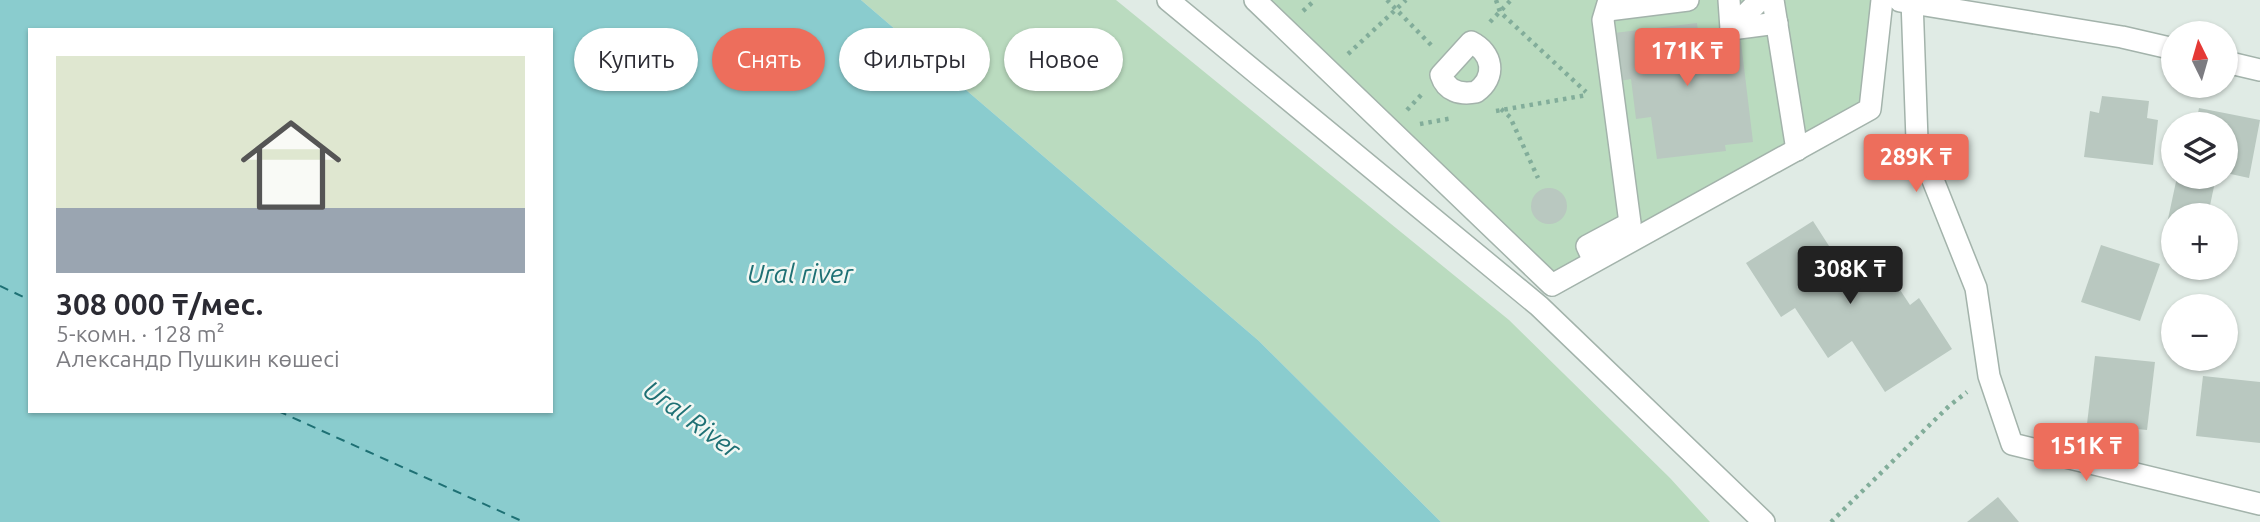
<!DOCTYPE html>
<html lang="ru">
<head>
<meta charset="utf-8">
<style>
  body { margin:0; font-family:Ubuntu,sans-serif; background:#f7f7f7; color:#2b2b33; height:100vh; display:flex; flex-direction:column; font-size:26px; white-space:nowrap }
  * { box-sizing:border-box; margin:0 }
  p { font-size:23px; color:#7c7c81 }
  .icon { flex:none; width:38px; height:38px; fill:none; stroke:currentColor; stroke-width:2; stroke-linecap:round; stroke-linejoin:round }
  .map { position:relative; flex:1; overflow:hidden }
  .side { position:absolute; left:28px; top:28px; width:525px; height:385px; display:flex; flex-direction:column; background:#fff; border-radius:0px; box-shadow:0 2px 5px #0004 }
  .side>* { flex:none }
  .top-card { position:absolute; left:574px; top:28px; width:665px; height:63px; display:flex; gap:14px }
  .needle { width:46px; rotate:355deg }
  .controls { position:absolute; left:2161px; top:21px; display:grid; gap:14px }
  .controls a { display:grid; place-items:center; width:77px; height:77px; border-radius:50%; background:#fff; box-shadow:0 2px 5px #0004; font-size:35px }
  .price { position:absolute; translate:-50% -60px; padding:0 16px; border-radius:7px; background:#ed6e5c; color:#fff; font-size:23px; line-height:46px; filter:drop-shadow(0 2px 4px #0008) }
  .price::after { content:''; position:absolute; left:50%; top:42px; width:21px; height:16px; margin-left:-10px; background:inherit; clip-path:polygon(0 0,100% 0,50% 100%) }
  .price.selected { background:#222; color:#fff }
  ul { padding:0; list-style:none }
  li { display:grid; align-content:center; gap:14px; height:371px; padding:0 28px }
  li+li { border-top:2px solid #e1e1e2 }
  li span { display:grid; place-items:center; height:217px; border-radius:0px; color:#555 }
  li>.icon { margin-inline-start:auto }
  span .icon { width:126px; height:126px; fill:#fffc; stroke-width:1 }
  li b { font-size:30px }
  .chip { padding:0 24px; border-radius:32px; background:#fff; box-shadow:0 2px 5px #0004; font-size:24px; line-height:63px }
  .chip.selected { background:#ed6e5c; color:#fff }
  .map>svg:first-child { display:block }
  .green { fill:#badbbf }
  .water { fill:#8accce; fill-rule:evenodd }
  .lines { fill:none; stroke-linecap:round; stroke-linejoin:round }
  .ferry { stroke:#1e7074; stroke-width:2; stroke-dasharray:9 7; stroke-linecap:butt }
  .building { fill:#b9c8c0 }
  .minor-casing { stroke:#a3b3ab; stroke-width:24 }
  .path { stroke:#82ad9a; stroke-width:4.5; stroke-dasharray:3.5 5; stroke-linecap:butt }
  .minor { stroke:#fff; stroke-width:21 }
  .labels { text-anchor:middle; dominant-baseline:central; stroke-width:5; stroke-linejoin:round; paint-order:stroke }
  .water-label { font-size:26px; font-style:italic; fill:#1e7074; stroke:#f1f7f3 }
</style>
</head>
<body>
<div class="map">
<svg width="2260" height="522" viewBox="0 0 2260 522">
  <rect width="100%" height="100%" fill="#e0ebe5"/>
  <!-- green -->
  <g class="green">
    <path d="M861 0H1116L1509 320 1670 478 1710 522H1441L1259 341Z"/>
    <path d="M1268 0H1873L1862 103 1553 273Z"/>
  </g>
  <!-- water -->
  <path class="water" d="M0 0H861L1259 341 1441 522H0ZM30 30H551V411H30Z"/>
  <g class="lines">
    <!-- ferry -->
    <g class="ferry">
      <path d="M0 286 30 300"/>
      <path d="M278 411 524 522"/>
    </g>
  </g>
  <!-- building -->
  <g class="building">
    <path d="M1697 23 1699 38 1740 34 1753 142 1725 145 1726 151 1657 159 1651 117 1636 119 1631 79 1620 81 1614 33Z"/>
    <path d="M2102 96 2149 101 2147 118 2158 120 2153 165 2084 157 2090 111 2099 113Z"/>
    <path d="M2199 108 2260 120 2249 178 2226 173V124H2196Z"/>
    <path d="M2177 177H2216L2208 215H2174V250L2162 247Z"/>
    <circle cx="1549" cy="206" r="18"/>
    <path d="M1813 221 1847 274 1877 255 1910 305 1919 298 1952 349 1885 392 1852 341 1828 358 1795 308 1781 317 1746 263Z"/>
    <path d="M2101 245 2160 264 2140 321 2081 302Z"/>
    <path d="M2095 356 2155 362 2147 430 2087 424Z"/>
    <path d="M2203 376 2260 382V443L2196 436Z"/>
    <path d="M1998 497 2019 522H1967Z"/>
  </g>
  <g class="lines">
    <!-- minor casing -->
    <g class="minor-casing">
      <g id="minor">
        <path d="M1168 0 1539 306 1764 522"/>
        <path d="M1255 0 1552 285 1870 109 1882 0"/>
        <path d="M1729 0 1731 29 1777 23"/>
        <path d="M1773 0 1797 150"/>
        <path d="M1912 0 1917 140 1976 288 1989 376 2012 444 2260 504"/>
        <path d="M1900 1 2122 37 2174 49"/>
        <path d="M1608 10 1688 0"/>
        <path d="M1731 29 1760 0"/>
        <path d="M1471 42C1493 53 1497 77 1476 92 1460 95 1446 91 1441 75Z"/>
        <path d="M2226 62 2260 70"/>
        <path d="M1594 261 1587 246 1630 223 1603 20 1609 0"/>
      </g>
    </g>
    <!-- path -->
    <g class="path">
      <path d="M1387 0 1432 46"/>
      <path d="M1496 0 1500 12 1586 92"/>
      <path d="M1303 11 1315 0"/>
      <path d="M1490 22 1511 0"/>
      <path d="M1348 54 1406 0"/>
      <path d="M1501 109 1510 117 1538 178"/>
      <path d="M1407 110 1423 93"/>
      <path d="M1496 111 1587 95"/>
      <path d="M1420 124 1453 118"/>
      <path d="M1831 522 1949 406 1967 392"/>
    </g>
    <!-- minor -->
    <use href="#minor" class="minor"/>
  </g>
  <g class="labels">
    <!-- water labels -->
    <g class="water-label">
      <text x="800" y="273">Ural river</text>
      <text transform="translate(692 419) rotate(36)">Ural River</text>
    </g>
  </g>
</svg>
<div class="controls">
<a><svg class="needle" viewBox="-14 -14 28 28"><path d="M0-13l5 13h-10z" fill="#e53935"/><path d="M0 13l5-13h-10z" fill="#7c7c81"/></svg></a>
<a><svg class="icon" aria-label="layers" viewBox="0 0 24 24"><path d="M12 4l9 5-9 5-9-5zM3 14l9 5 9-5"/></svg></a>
<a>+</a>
<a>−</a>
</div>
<b class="price" style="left:1687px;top:88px">171K ₸</b>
<b class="price" style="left:1916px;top:194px">289K ₸</b>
<b class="price selected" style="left:1850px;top:306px">308K ₸</b>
<b class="price" style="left:2086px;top:483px">151K ₸</b>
<div class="top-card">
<a class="chip">Купить</a>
<a class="chip selected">Снять</a>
<a class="chip">Фильтры</a>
<a class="chip">Новое</a>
</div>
<section class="side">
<ul>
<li><span style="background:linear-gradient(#dfe7d0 70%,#9aa5b1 0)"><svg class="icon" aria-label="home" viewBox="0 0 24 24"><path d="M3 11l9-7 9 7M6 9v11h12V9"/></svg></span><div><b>308 000 ₸/мес.</b><p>5-комн. · 128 m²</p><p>Александр Пушкин көшесі</p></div></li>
</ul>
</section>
</div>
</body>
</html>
